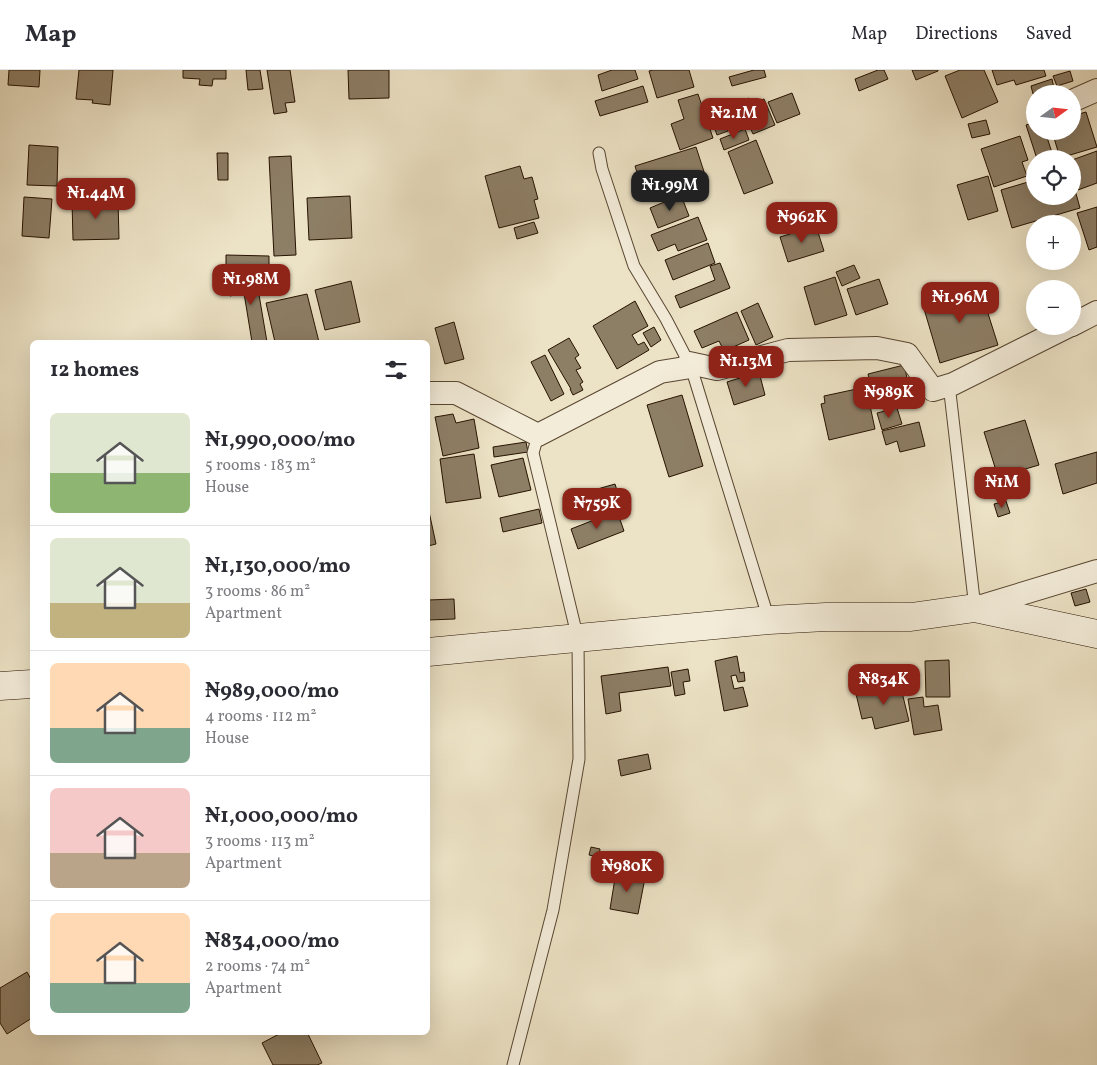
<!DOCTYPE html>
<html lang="en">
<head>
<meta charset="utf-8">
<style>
  body { margin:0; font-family:Vollkorn,serif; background:#f7f7f7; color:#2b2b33; height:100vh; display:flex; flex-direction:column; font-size:19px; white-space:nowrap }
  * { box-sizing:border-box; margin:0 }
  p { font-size:16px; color:#7c7c81 }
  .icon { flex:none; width:28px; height:28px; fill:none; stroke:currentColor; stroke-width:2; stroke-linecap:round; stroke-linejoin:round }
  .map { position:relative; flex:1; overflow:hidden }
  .details { position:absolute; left:30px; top:270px; width:400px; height:695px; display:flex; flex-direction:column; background:#fff; border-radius:8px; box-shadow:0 5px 20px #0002 }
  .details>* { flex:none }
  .needle { width:32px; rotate:75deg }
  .controls { position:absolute; left:1026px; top:15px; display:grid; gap:10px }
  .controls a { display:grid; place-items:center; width:55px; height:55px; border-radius:50%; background:#fff; box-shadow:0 5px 20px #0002; font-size:25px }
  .price { position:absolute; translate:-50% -42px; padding:0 11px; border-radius:10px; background:#8f2418; color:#fff; font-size:16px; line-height:32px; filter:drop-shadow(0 1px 2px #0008) }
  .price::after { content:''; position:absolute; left:50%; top:30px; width:15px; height:11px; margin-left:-8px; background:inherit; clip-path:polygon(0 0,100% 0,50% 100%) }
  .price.on { background:#222; color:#fff }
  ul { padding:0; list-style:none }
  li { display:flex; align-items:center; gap:15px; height:125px; padding:0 20px }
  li+li { border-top:1px solid #e1e1e2 }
  li span { display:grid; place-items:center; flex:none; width:140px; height:100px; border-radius:8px; color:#555 }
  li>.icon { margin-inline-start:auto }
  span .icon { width:60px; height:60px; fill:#fffc; stroke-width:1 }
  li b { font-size:21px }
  h2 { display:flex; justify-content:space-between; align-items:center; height:60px; padding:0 20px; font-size:21px }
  header { display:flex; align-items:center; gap:30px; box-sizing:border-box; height:70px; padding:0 25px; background:#fff; border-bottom:1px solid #e1e1e2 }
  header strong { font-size:24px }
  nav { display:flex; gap:28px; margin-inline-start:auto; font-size:18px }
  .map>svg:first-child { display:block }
  .building { fill:#8d7e66; stroke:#261200 }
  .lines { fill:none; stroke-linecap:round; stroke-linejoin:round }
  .service-casing { stroke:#584631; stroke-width:13 }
  .minor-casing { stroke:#584631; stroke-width:24 }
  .secondary-casing { stroke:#261200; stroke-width:29 }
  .service { stroke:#f3ecd9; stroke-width:11 }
  .minor { stroke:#f3ecd9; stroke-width:22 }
  .secondary { stroke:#f3ecd9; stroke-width:28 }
</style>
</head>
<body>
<header>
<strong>Map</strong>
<nav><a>Map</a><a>Directions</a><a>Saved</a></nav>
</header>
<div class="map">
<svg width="1097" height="995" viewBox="0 0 1097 995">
  <rect width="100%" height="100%" fill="#ece2c5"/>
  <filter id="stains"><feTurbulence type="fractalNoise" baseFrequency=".004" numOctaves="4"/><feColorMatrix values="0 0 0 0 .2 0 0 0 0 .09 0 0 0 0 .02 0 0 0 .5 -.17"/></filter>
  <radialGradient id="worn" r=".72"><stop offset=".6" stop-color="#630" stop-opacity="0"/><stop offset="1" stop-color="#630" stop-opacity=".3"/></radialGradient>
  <!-- building -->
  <g class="building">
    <path d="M9 0H40L39 17 8 15Z"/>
    <path d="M79 0H113L110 35 92 33 93 30 76 29Z"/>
    <path d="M183 0H226V9H213L212 16 199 15 200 9 183 8Z"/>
    <path d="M246 0H260L263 19 248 20Z"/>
    <path d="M267 0H290L295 32 285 33 287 42 274 44Z"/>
    <path d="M348 0H389V28L349 29Z"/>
    <path d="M612 0H635L638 9 602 21 598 5Z"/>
    <path d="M653 0H689L694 17 657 28 649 1Z"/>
    <path d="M754 0H764L766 7 732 16 729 7Z"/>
    <path d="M878 0H884L888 9 859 21 855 9Z"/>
    <path d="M912 0H938V1L916 10Z"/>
    <path d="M960 0H984L998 32 962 48 945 6Z"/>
    <path d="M992 0H1044L1046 6 1016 15 1014 10 997 15Z"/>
    <path d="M1070 1 1073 11 1057 16 1053 6Z"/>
    <path d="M1052 9 1054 18 1033 24 1031 16Z"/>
    <path d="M643 16 648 32 600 46 595 31Z"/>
    <path d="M792 23 800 44 777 53 768 32Z"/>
    <path d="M698 24 713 68 680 80 671 54 684 49 678 30Z"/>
    <path d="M749 28 751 34 764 29 775 55 753 64 739 33Z"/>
    <path d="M718 33 728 61 717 65 707 37Z"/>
    <path d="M735 40 741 57 733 59 727 43Z"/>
    <path d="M1086 42 1097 77 1060 88 1052 61H1072V46Z"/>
    <path d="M986 50 990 64 972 68 968 54Z"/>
    <path d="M1035 52V61H1045L1054 89H1037L1026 55Z"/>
    <path d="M745 59 749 70 724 80 720 69Z"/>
    <path d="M1020 66 1028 90 1022 92 1027 106 994 117 981 79Z"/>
    <path d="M756 70 773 113 744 124 728 82Z"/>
    <path d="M29 75 58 77 57 116 27 115Z"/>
    <path d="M696 77 707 111 645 129 635 96Z"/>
    <path d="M1097 81V113L1078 120 1072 105V90Z"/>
    <path d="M217 83H228V110H218Z"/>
    <path d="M291 86 296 185 274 186 269 87Z"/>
    <path d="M520 96 524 109 532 107 538 129 534 130 539 148 499 158 485 106Z"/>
    <path d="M988 106 998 141 968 150 957 115Z"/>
    <path d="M1035 110V126H1044L1045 129 1053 126H1072V120H1075L1080 138 1012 158 1001 120Z"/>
    <path d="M681 125 689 146 658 158 650 138Z"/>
    <path d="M350 126 352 168 309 170 307 128Z"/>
    <path d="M24 127 52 129 49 168 22 166Z"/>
    <path d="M118 130 119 169 73 170 72 131Z"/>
    <path d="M1097 137V177L1089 180 1077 143Z"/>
    <path d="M698 147 707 170 678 181 675 174 658 181 651 165Z"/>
    <path d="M534 152 538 163 517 169 514 158Z"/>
    <path d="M816 156 824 181 788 192 780 167Z"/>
    <path d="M708 173 715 193 673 210 665 190Z"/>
    <path d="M226 185 269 186V207H226Z"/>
    <path d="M720 193 730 218 680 238 675 226 715 210 710 196Z"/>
    <path d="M854 195 860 208 842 216 836 202Z"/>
    <path d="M256 207 267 272H252L244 223 230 226 227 212Z"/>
    <path d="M835 207 847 245 815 255 804 217Z"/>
    <path d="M879 209 888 234 856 245 847 219Z"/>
    <path d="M351 211 360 252 325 260 315 220Z"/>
    <path d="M979 215 998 275 940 293 922 232Z"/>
    <path d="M307 224 319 272H275L266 233Z"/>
    <path d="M635 231 648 256 632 265 638 275 644 272 649 280 617 299 593 256Z"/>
    <path d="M758 233 773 267 756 275 741 241Z"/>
    <path d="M737 242 749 270 724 281 719 271 702 278 694 261Z"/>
    <path d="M454 252 464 289 445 294 435 258Z"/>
    <path d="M654 257 661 270 651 277 643 263Z"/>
    <path d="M569 268 579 285 575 288 581 298 576 300 583 312 580 314 583 320 573 325 570 319H571L548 280Z"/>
    <path d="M545 285 564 324 551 331 531 292Z"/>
    <path d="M904 295 911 325 875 333 868 304Z"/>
    <path d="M759 302 765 325 734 335 727 312Z"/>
    <path d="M866 317 875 359 829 370 821 334 825 333 824 326Z"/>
    <path d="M682 325 703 396 669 407 647 335Z"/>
    <path d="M897 338 902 354 882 360 877 343Z"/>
    <path d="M453 344 456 353 474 349 479 378 443 386 435 347Z"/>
    <path d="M1025 350 1039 395 998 407 984 362Z"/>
    <path d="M919 352 925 376 900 382 897 371 886 375 882 361Z"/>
    <path d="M526 372 528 382 494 387 493 377Z"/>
    <path d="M1097 382V413L1063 424 1055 394Z"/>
    <path d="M474 384 481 428 446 433 440 389Z"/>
    <path d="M523 388 531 420 499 427 491 395Z"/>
    <path d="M615 414 622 437 601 444 594 420Z"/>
    <path d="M1006 431 1010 443 998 447 994 434Z"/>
    <path d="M428 437 436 474 428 476Z"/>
    <path d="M539 439 542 453 503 462 500 448Z"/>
    <path d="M617 441 624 461 578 479 571 459Z"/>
    <path d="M1086 519 1090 532 1075 536 1071 523Z"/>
    <path d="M454 529 455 549 428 550V530Z"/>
    <path d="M737 586 740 603 744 602 745 611 738 612 736 605 731 606 734 619 743 617 748 636 724 641 715 591Z"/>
    <path d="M949 590 950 627H926L925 591Z"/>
    <path d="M668 597 671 616 619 623 621 641 606 644 601 606Z"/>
    <path d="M688 599 690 611 683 612 685 624 675 626 671 602Z"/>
    <path d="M900 614 909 651 875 659 872 647 862 649 856 624Z"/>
    <path d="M923 627 924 637 938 635 942 660 914 665 908 629Z"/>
    <path d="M648 684 651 699 621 706 618 690Z"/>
    <path d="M591 777 600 779 599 787 589 785Z"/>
    <path d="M616 802 645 808 638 844 610 839Z"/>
    <path d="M27 902 32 911V948L7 964 0 953V918Z"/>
    <path d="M283 962H307L322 993 317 995H273L262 973Z"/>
  </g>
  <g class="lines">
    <!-- service casing -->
    <g class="service-casing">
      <g id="service">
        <path d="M599 83 602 99 634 196 666 249 691 297 769 550"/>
        <path d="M953 314 950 323 975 538"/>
        <path d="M513 995 553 840 579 689 578 569 533 383 538 365"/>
      </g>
    </g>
    <!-- minor casing -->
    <g class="minor-casing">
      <g id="minor">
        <path d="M1072 31 1097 20"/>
        <path d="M1072 255 1097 242"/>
        <path d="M689 293 717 299 788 280 877 278 907 284 933 320 953 314 1069 256"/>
        <path d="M428 323H456L538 365 660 302 691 297"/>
        <path d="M975 538 1097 501"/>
      </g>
    </g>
    <!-- secondary casing -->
    <g class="secondary-casing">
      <g id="secondary">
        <path d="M428 582 769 550 826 547H911L975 538 1097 564"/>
        <path d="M0 616 32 614"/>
      </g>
    </g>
    <!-- service -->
    <use href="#service" class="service"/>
    <!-- minor -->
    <use href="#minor" class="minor"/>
    <!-- secondary -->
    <use href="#secondary" class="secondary"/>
  </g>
  <rect width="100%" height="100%" filter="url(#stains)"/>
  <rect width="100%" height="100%" fill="url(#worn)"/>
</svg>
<div class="controls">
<a><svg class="needle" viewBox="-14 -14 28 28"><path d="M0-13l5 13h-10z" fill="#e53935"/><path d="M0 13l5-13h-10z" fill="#7c7c81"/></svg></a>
<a><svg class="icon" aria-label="locate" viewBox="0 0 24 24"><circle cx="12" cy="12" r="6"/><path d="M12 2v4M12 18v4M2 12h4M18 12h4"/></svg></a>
<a>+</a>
<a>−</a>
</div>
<b class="price" style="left:734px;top:70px">₦2.1M</b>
<b class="price on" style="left:670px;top:142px">₦1.99M</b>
<b class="price" style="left:96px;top:150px">₦1.44M</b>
<b class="price" style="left:802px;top:174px">₦962K</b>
<b class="price" style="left:251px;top:236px">₦1.98M</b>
<b class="price" style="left:960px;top:254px">₦1.96M</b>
<b class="price" style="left:746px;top:318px">₦1.13M</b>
<b class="price" style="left:889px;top:349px">₦989K</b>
<b class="price" style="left:1002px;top:439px">₦1M</b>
<b class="price" style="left:597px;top:460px">₦759K</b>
<b class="price" style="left:884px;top:636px">₦834K</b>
<b class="price" style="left:627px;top:823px">₦980K</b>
<section class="details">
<h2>12 homes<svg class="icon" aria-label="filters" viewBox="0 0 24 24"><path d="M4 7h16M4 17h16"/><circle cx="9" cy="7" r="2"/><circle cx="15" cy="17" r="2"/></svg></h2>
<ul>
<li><span style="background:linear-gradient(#dfe7d0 60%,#8fb573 0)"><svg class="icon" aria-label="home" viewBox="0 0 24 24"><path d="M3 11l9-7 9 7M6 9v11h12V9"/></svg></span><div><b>₦1,990,000/mo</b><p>5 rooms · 183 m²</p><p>House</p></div></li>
<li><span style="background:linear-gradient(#dfe7d0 65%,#c2b280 0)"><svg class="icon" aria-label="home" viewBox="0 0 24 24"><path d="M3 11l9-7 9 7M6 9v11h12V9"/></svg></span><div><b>₦1,130,000/mo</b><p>3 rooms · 86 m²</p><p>Apartment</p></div></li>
<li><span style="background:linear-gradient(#ffd9b3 65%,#7fa58c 0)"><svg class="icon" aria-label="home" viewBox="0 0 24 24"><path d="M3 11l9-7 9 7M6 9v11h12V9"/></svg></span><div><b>₦989,000/mo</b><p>4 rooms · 112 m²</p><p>House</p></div></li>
<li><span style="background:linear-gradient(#f6c9c9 65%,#b9a48a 0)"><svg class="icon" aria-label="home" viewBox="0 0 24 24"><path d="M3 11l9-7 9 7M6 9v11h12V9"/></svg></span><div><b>₦1,000,000/mo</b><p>3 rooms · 113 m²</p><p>Apartment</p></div></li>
<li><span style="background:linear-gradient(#ffd9b3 70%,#7fa58c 0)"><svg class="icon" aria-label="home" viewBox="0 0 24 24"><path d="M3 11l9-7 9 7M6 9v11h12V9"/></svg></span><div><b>₦834,000/mo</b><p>2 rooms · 74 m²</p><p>Apartment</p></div></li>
</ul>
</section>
</div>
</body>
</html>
